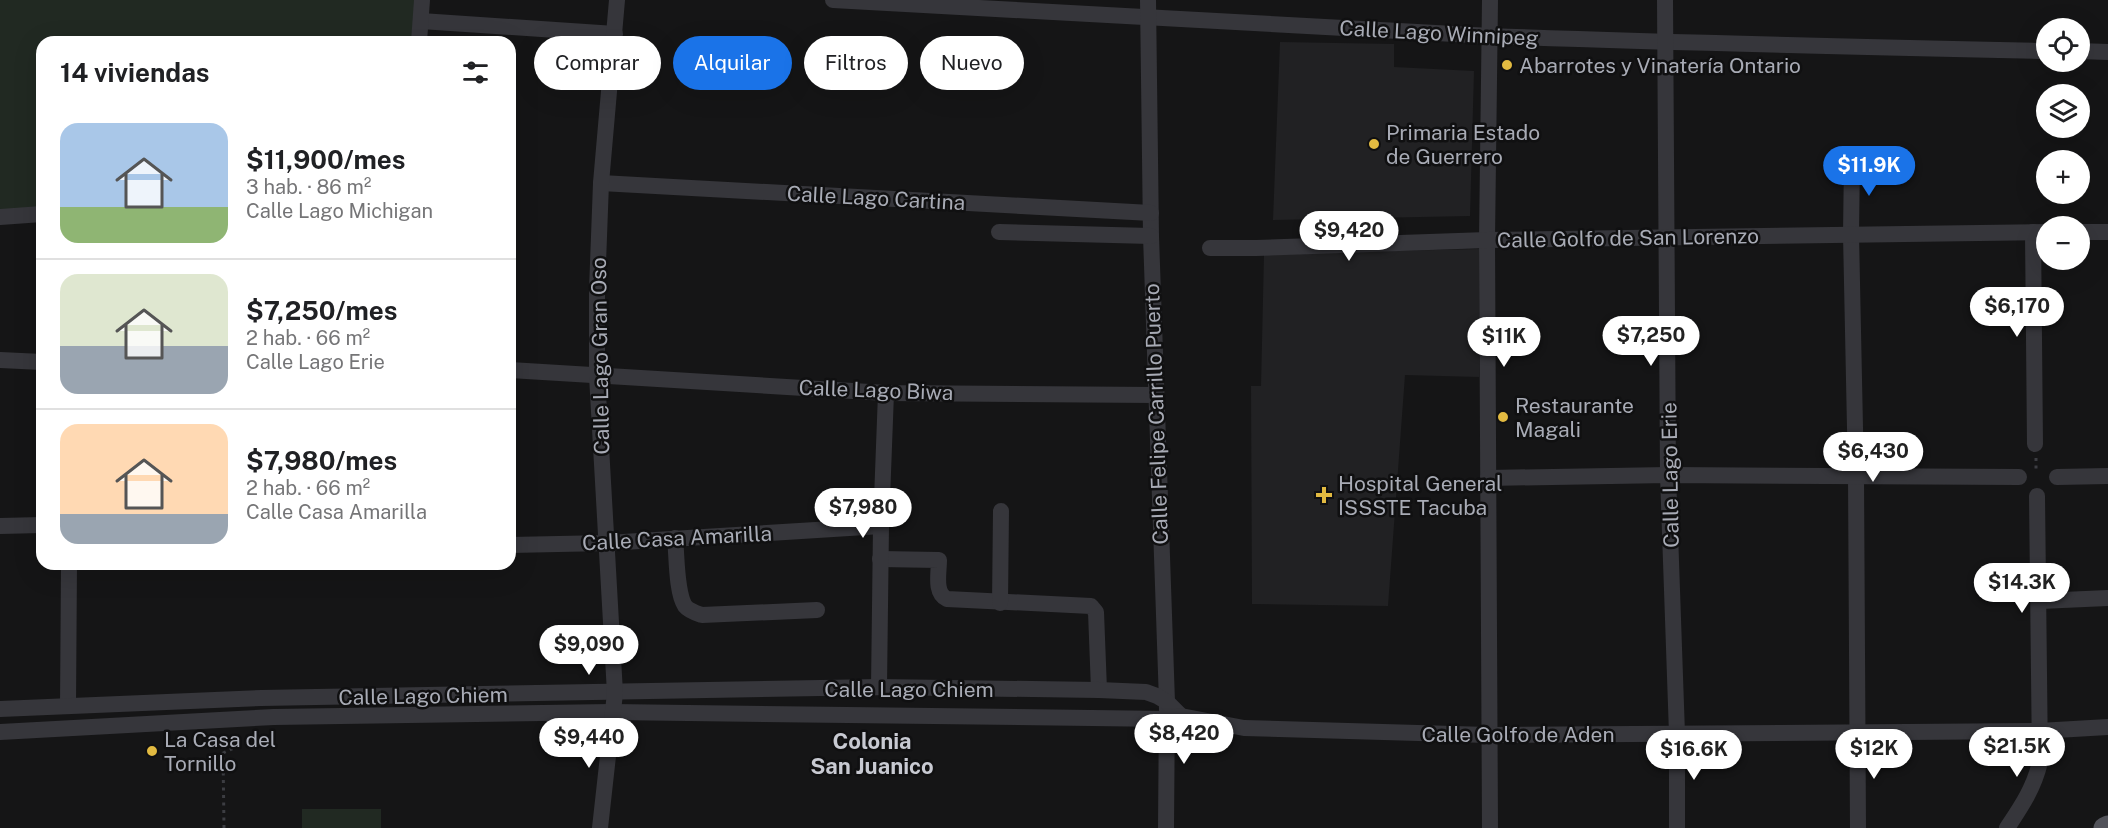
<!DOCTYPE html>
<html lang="es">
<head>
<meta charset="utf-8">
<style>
  body { margin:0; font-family:"Public Sans",sans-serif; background:#f6f6f6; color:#202124; height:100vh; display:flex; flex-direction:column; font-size:22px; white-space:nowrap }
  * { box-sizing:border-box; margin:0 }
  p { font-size:20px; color:#757577 }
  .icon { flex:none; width:33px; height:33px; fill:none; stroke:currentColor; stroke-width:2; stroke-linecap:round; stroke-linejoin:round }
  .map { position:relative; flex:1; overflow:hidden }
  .side { position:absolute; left:36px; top:36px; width:480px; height:534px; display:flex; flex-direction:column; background:#fff; border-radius:18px; box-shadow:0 6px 24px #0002 }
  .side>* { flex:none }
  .guide { position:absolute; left:534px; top:36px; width:570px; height:54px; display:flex; gap:12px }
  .controls { position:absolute; left:2036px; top:18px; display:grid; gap:12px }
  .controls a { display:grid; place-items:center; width:54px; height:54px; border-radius:50%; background:#fff; box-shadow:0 6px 24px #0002; font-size:30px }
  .price { position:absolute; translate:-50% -51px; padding:0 14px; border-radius:21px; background:#fff; color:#222; font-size:20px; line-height:39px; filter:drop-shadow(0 2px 3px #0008) }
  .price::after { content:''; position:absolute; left:50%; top:36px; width:18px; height:14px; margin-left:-9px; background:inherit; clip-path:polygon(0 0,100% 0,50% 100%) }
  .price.active { background:#1a73e8; color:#fff }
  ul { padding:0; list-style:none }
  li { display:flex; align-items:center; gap:18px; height:150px; padding:0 24px }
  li+li { border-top:2px solid #e0e0e0 }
  li span { display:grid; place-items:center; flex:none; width:168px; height:120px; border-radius:18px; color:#555 }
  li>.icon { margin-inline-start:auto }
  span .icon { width:72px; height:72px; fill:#fffc; stroke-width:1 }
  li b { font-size:26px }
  h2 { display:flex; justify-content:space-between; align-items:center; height:72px; padding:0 24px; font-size:26px }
  .chip { padding:0 21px; border-radius:27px; background:#fff; box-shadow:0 6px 24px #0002; font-size:21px; line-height:54px }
  .chip.active { background:#1a73e8; color:#fff }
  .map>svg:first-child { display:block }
  .built { fill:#212123 }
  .green { fill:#212922 }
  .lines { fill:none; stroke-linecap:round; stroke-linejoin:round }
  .path { stroke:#3c3d42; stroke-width:3; stroke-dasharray:3 4.5; stroke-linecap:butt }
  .minor { stroke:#36363b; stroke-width:16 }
  .major { stroke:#52535a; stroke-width:21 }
  .poi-dot { fill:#e2ba41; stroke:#101011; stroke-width:2 }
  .labels { text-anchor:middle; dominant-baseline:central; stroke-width:5; stroke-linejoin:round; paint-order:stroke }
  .street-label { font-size:21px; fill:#a8abb5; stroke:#101011 }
  .poi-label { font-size:21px; fill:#a8abb5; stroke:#101011; text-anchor:start }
  .neighbourhood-label { font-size:22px; font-weight:bold; fill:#c8cad2; stroke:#101011 }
</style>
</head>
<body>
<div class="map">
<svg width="2108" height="828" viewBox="0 0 2108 828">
  <rect width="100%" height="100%" fill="#151516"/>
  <!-- built -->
  <g class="built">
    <path d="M1280 42 1394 44V67L1474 71 1470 216 1273 220Z"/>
    <path d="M1479 249V377L1405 375 1388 606 1252 604 1251 386H1261L1264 254Z"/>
  </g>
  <!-- green -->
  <g class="green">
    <path d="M0 0H418L415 42H42V211L0 214Z"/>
    <rect x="302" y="809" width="79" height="19"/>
  </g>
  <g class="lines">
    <!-- path -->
    <g class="path">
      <path d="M2036 458V472"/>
      <path d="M224 828 223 753 236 747"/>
    </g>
    <!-- minor -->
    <g class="minor">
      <path d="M833 0C1052 13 1271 26 1491 36 1676 43 1861 47 2046 51"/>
      <path d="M1148 0 1151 236 1167 702 1166 828"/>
      <path d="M1490 0 1487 240 1490 828"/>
      <path d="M1665 0 1668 475 1677 734V828"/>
      <path d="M421 21 615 34"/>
      <path d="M419 42 422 0"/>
      <path d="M2079 51 2108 52"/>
      <path d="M1852 159 1851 234 1856 476 1858 828"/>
      <path d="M601 183 1151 213"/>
      <path d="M0 217 42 214"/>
      <path d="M999 232 1151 236"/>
      <path d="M2033 232 2035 444"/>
      <path d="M2079 232H2108"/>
      <path d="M1210 248H1256L1487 240 2046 232"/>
      <path d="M0 360 42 362"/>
      <path d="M510 370 886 393 1155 395"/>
      <path d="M2057 477 2108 476"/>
      <path d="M1488 478 1668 475 2019 477"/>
      <path d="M0 526 42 525"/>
      <path d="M675 538C677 556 676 592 685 606 689 611 696 613 702 615L817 610"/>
      <path d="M510 545 607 543 881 526"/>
      <path d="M880 559 939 560C939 573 934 593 947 599L1091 606 1096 612 1099 690"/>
      <path d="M2040 601 2108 598"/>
      <path d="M1000 603 1001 511"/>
      <path d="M879 687 881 526 886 393"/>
      <path d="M68 705 69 564"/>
      <path d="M0 709 261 698 879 687 1099 690 1146 692 1157 696 1167 702 1181 716"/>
      <path d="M0 732 274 717 612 712 1167 719 1181 716 1244 728 1488 735 2039 731 2108 727"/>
      <path d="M600 828 615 693 597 376V290L601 183 617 0"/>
      <path d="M2007 828C2021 807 2034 788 2040 762L2037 496"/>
    </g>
    <!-- major -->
    <path class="major" d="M2104 828 2108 826"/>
  </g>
  <!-- markers -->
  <g class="poi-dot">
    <circle cx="1507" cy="65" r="6"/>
    <circle cx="1374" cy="144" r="6"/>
    <circle cx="1503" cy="417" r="6"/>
    <path d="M1321 486h6v6h6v6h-6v6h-6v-6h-6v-6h6z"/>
    <circle cx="152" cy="751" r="6"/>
  </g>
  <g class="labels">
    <!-- street labels -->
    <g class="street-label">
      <text transform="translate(1439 33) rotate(3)">Calle Lago Winnipeg</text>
      <text transform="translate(876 198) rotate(3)">Calle Lago Cartina</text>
      <text transform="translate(1628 238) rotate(-1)">Calle Golfo de San Lorenzo</text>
      <text transform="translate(600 356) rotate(-91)">Calle Lago Gran Oso</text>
      <text transform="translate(876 390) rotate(2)">Calle Lago Biwa</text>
      <text transform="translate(1156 414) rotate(-92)">Calle Felipe Carrillo Puerto</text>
      <text transform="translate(1670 475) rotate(-91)">Calle Lago Erie</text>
      <text transform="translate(677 538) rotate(-3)">Calle Casa Amarilla</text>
      <text x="909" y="689">Calle Lago Chiem</text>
      <text transform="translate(423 696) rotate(-1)">Calle Lago Chiem</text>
      <text x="1518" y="734">Calle Golfo de Aden</text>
    </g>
    <!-- poi labels -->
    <g class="poi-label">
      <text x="1519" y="65">Abarrotes y Vinatería Ontario</text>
      <text x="1386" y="132">Primaria Estado<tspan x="1386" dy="24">de Guerrero</tspan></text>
      <text x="1515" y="405">Restaurante<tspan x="1515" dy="24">Magali</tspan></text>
      <text x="1338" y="483">Hospital General<tspan x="1338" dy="24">ISSSTE Tacuba</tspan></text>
      <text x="164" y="739">La Casa del<tspan x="164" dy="24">Tornillo</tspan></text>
    </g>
    <!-- neighbourhood labels -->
    <g class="neighbourhood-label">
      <text x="872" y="741">Colonia<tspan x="872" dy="25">San Juanico</tspan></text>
    </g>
  </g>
</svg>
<div class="controls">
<a><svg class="icon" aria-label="locate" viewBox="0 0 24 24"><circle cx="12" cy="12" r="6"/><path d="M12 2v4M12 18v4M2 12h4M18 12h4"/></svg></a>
<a><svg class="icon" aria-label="layers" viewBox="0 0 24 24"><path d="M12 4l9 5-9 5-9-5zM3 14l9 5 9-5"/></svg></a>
<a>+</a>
<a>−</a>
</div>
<b class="price active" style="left:1869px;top:197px">$11.9K</b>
<b class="price" style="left:1349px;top:262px">$9,420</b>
<b class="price" style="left:2017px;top:338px">$6,170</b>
<b class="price" style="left:1651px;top:367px">$7,250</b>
<b class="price" style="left:1504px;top:368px">$11K</b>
<b class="price" style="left:1873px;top:483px">$6,430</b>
<b class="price" style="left:863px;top:539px">$7,980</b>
<b class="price" style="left:2022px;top:614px">$14.3K</b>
<b class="price" style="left:589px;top:676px">$9,090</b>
<b class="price" style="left:1184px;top:765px">$8,420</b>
<b class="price" style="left:589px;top:769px">$9,440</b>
<b class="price" style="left:2017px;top:778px">$21.5K</b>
<b class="price" style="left:1874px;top:780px">$12K</b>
<b class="price" style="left:1694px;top:781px">$16.6K</b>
<div class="guide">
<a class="chip">Comprar</a>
<a class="chip active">Alquilar</a>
<a class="chip">Filtros</a>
<a class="chip">Nuevo</a>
</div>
<section class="side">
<h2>14 viviendas<svg class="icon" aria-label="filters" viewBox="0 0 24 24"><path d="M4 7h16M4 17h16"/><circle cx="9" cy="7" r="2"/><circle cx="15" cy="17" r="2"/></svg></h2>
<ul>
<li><span style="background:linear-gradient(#a9c7e8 70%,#8fb573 0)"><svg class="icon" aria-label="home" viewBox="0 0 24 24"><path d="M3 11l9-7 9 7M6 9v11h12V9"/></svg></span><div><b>$11,900/mes</b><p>3 hab. · 86 m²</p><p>Calle Lago Michigan</p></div></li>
<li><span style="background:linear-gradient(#dfe7d0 60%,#9aa5b1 0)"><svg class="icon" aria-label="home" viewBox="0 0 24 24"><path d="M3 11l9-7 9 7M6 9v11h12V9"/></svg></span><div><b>$7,250/mes</b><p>2 hab. · 66 m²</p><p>Calle Lago Erie</p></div></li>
<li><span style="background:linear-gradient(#ffd9b3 75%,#9aa5b1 0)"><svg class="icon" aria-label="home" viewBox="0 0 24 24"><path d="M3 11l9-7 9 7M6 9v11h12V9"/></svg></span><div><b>$7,980/mes</b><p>2 hab. · 66 m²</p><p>Calle Casa Amarilla</p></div></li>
</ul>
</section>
</div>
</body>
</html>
